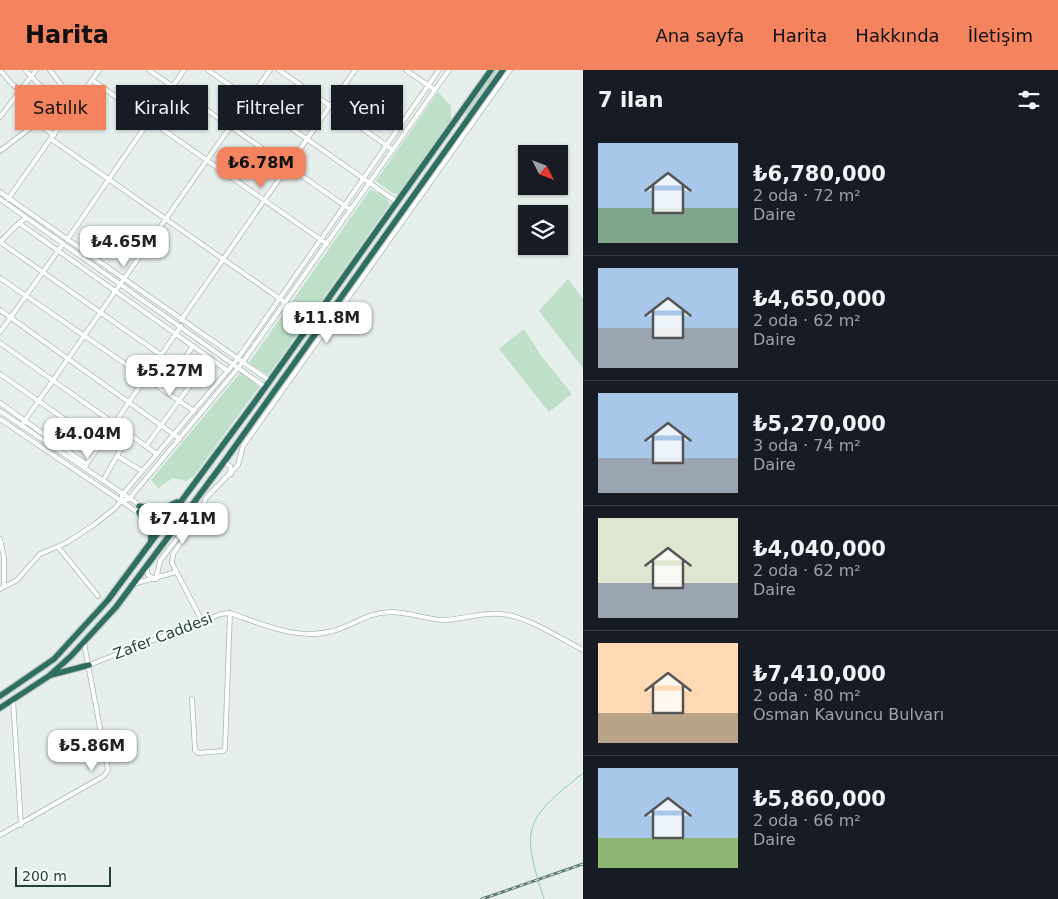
<!DOCTYPE html>
<html lang="tr">
<head>
<meta charset="utf-8">
<style>
  body { margin:0; font-family:"DejaVu Sans",sans-serif; background:#242831; color:#f1f3f6; height:100vh; display:flex; flex-direction:column; font-size:19px; white-space:nowrap }
  * { box-sizing:border-box; margin:0 }
  p { font-size:16px; color:#9ea1a6 }
  .icon { flex:none; width:28px; height:28px; fill:none; stroke:currentColor; stroke-width:2; stroke-linecap:round; stroke-linejoin:round }
  .map { position:relative; flex:1; overflow:hidden }
  .drawer { display:flex; flex-direction:column; background:#171b24; width:475px }
  .drawer>* { flex:none }
  .banner { position:absolute; left:15px; top:15px; width:475px; height:45px; display:flex; gap:10px }
  .needle { width:32px; rotate:132deg }
  .tools { position:absolute; left:518px; top:75px; display:grid; gap:10px }
  .tools a { display:grid; place-items:center; width:50px; height:50px; border-radius:0px; background:#171b24; box-shadow:0 1px 4px #0004; font-size:25px }
  .scale { position:absolute; left:15px; bottom:12px; width:96px; box-sizing:border-box; padding-left:5px; border:2px solid #24423a; border-top:0; font-size:14px; line-height:18px; white-space:nowrap; color:#24423a; -webkit-text-stroke:4px #f7fbf9; paint-order:stroke }
  .price { position:absolute; translate:-50% -42px; padding:0 11px; border-radius:10px; background:#fff; color:#222; font-size:16px; line-height:32px; filter:drop-shadow(0 1px 2px #0008) }
  .price::after { content:''; position:absolute; left:50%; top:30px; width:15px; height:11px; margin-left:-8px; background:inherit; clip-path:polygon(0 0,100% 0,50% 100%) }
  .price.current { background:#f4845f; color:#111 }
  ul { padding:0; list-style:none }
  li { display:flex; align-items:center; gap:15px; height:125px; padding:0 15px }
  li+li { border-top:1px solid #363941 }
  li span { display:grid; place-items:center; flex:none; width:140px; height:100px; border-radius:0px; color:#555 }
  li>.icon { margin-inline-start:auto }
  span .icon { width:60px; height:60px; fill:#fffc; stroke-width:1 }
  li b { font-size:21px }
  h2 { display:flex; justify-content:space-between; align-items:center; height:60px; padding:0 15px; font-size:21px }
  .chip { padding:0 18px; border-radius:0px; background:#171b24; box-shadow:0 1px 4px #0004; font-size:18px; line-height:45px }
  .chip.current { background:#f4845f; color:#111 }
  header { display:flex; align-items:center; gap:30px; box-sizing:border-box; height:70px; padding:0 25px; background:#f4845f; color:#111 }
  header strong { font-size:24px }
  nav { display:flex; gap:28px; margin-inline-start:auto; font-size:18px }
  main { display:flex; flex:1; min-height:0 }
  .map>svg:first-child { display:block }
  .green { fill:#bfe0c8 }
  .lines { fill:none; stroke-linecap:round; stroke-linejoin:round }
  .stream { stroke:#8ec9d4; stroke-width:1 }
  .minor-casing { stroke:#a8b8b2; stroke-width:5.5 }
  .highway-casing { stroke:#c2cac8; stroke-width:8 }
  .minor { stroke:#fff; stroke-width:4 }
  .highway { stroke:#2f6f62; stroke-width:5.5 }
  .rail-casing { stroke:#5f7d75; stroke-width:3 }
  .rail { stroke:#f7fbf9; stroke-width:1; stroke-dasharray:4; stroke-linecap:butt }
  .labels { text-anchor:middle; dominant-baseline:central; stroke-width:4; stroke-linejoin:round; paint-order:stroke }
  .street-label { font-size:15px; fill:#24423a; stroke:#f7fbf9 }
</style>
</head>
<body>
<header>
<strong>Harita</strong>
<nav><a>Ana sayfa</a><a>Harita</a><a>Hakkında</a><a>İletişim</a></nav>
</header>
<main>
<div class="map">
<svg width="583" height="829" viewBox="0 0 583 829">
  <rect width="100%" height="100%" fill="#e6efeb"/>
  <!-- green -->
  <g class="green">
    <path d="M495 0H498L467 45 464 43Z"/>
    <path d="M438 22 451 36V49L399 123 394 124 376 111Z"/>
    <path d="M370 120 383 124 390 134 268 305 249 293Z"/>
    <path d="M568 209 583 229V298L539 241Z"/>
    <path d="M524 259 542 287 572 324 549 342 499 279Z"/>
    <path d="M241 302 259 317 193 407 186 411 173 408 158 418 151 410Z"/>
  </g>
  <g class="lines">
    <!-- stream -->
    <path class="stream" d="M544 829C520 756 525 750 583 703"/>
    <!-- minor casing -->
    <g class="minor-casing">
      <g id="minor">
        <path d="M0 0 12 14 62 53"/>
        <path d="M25 0 68 44"/>
        <path d="M50 0 62 16 67 31 74 36"/>
        <path d="M149 0 351 140"/>
        <path d="M208 0 397 132"/>
        <path d="M279 0 393 80"/>
        <path d="M406 0 435 20"/>
        <path d="M92 10 327 174"/>
        <path d="M0 47 36 0"/>
        <path d="M51 69 286 233"/>
        <path d="M0 81 33 56H41L54 65"/>
        <path d="M0 122 270 311"/>
        <path d="M0 129 265 317"/>
        <path d="M8 129 99 0"/>
        <path d="M26 148 19 153 228 301"/>
        <path d="M67 170 184 0"/>
        <path d="M0 172 161 285"/>
        <path d="M0 172 19 153"/>
        <path d="M0 208 194 341"/>
        <path d="M0 240 180 369"/>
        <path d="M181 250 355 0"/>
        <path d="M0 262 63 174"/>
        <path d="M0 273 157 384"/>
        <path d="M0 304 100 374"/>
        <path d="M163 320 193 276"/>
        <path d="M0 333 86 394"/>
        <path d="M0 341 165 452"/>
        <path d="M0 349 161 458"/>
        <path d="M21 356 270 0"/>
        <path d="M146 376 210 288"/>
        <path d="M117 386 142 401"/>
        <path d="M224 392 230 396 231 404"/>
        <path d="M84 398 181 256"/>
        <path d="M105 407 129 365"/>
        <path d="M121 431 129 429 243 292 449 0"/>
        <path d="M0 469 4 488V516"/>
        <path d="M58 477 98 526"/>
        <path d="M146 497 148 505 154 509"/>
        <path d="M156 509 160 491 199 440"/>
        <path d="M133 514 176 502"/>
        <path d="M0 519 17 510 40 484 66 473 95 454 114 439 121 431 122 425 236 291 439 0"/>
        <path d="M202 551 172 493 173 484 197 449 206 428 238 395 243 376 510 0"/>
        <path d="M89 595 221 544 230 543C262 554 298 571 333 561 354 555 366 543 390 542 407 542 426 549 443 550 462 550 481 542 500 544 525 545 560 568 583 580"/>
        <path d="M13 629 21 755"/>
        <path d="M192 629 195 680 198 683 223 681 225 679 230 543"/>
        <path d="M0 765 104 706 108 700 84 573"/>
      </g>
    </g>
    <!-- highway casing -->
    <g class="highway-casing">
      <g id="highway">
        <path d="M139 436 160 440 177 432"/>
        <path d="M139 442 151 461V471"/>
        <path d="M51 605 89 595"/>
        <path d="M0 626 54 589 108 530 254 333 491 0"/>
        <path d="M0 638 49 606 71 586 116 537 224 392 503 0"/>
      </g>
    </g>
    <!-- minor -->
    <use href="#minor" class="minor"/>
    <!-- highway -->
    <use href="#highway" class="highway"/>
    <!-- rail casing -->
    <g class="rail-casing">
      <path id="rail" d="M482 829 583 794"/>
    </g>
    <!-- rail -->
    <use href="#rail" class="rail"/>
  </g>
  <g class="labels">
    <!-- street labels -->
    <g class="street-label">
      <text transform="translate(163 566) rotate(-21)">Zafer Caddesi</text>
    </g>
  </g>
</svg>
<div class="tools">
<a><svg class="needle" viewBox="-14 -14 28 28"><path d="M0-13l5 13h-10z" fill="#e53935"/><path d="M0 13l5-13h-10z" fill="#9ea1a6"/></svg></a>
<a><svg class="icon" aria-label="layers" viewBox="0 0 24 24"><path d="M12 4l9 5-9 5-9-5zM3 14l9 5 9-5"/></svg></a>
</div>
<div class="scale">200 m</div>
<b class="price current" style="left:261px;top:119px">₺6.78M</b>
<b class="price" style="left:124px;top:198px">₺4.65M</b>
<b class="price" style="left:327px;top:274px">₺11.8M</b>
<b class="price" style="left:170px;top:327px">₺5.27M</b>
<b class="price" style="left:88px;top:390px">₺4.04M</b>
<b class="price" style="left:183px;top:475px">₺7.41M</b>
<b class="price" style="left:92px;top:702px">₺5.86M</b>
<div class="banner">
<a class="chip current">Satılık</a>
<a class="chip">Kiralık</a>
<a class="chip">Filtreler</a>
<a class="chip">Yeni</a>
</div>
</div>
<section class="drawer">
<h2>7 ilan<svg class="icon" aria-label="filters" viewBox="0 0 24 24"><path d="M4 7h16M4 17h16"/><circle cx="9" cy="7" r="2"/><circle cx="15" cy="17" r="2"/></svg></h2>
<ul>
<li><span style="background:linear-gradient(#a9c7e8 65%,#7fa58c 0)"><svg class="icon" aria-label="home" viewBox="0 0 24 24"><path d="M3 11l9-7 9 7M6 9v11h12V9"/></svg></span><div><b>₺6,780,000</b><p>2 oda · 72 m²</p><p>Daire</p></div></li>
<li><span style="background:linear-gradient(#a9c7e8 60%,#9aa5b1 0)"><svg class="icon" aria-label="home" viewBox="0 0 24 24"><path d="M3 11l9-7 9 7M6 9v11h12V9"/></svg></span><div><b>₺4,650,000</b><p>2 oda · 62 m²</p><p>Daire</p></div></li>
<li><span style="background:linear-gradient(#a9c7e8 65%,#9aa5b1 0)"><svg class="icon" aria-label="home" viewBox="0 0 24 24"><path d="M3 11l9-7 9 7M6 9v11h12V9"/></svg></span><div><b>₺5,270,000</b><p>3 oda · 74 m²</p><p>Daire</p></div></li>
<li><span style="background:linear-gradient(#dfe7d0 65%,#9aa5b1 0)"><svg class="icon" aria-label="home" viewBox="0 0 24 24"><path d="M3 11l9-7 9 7M6 9v11h12V9"/></svg></span><div><b>₺4,040,000</b><p>2 oda · 62 m²</p><p>Daire</p></div></li>
<li><span style="background:linear-gradient(#ffd9b3 70%,#b9a48a 0)"><svg class="icon" aria-label="home" viewBox="0 0 24 24"><path d="M3 11l9-7 9 7M6 9v11h12V9"/></svg></span><div><b>₺7,410,000</b><p>2 oda · 80 m²</p><p>Osman Kavuncu Bulvarı</p></div></li>
<li><span style="background:linear-gradient(#a9c7e8 70%,#8fb573 0)"><svg class="icon" aria-label="home" viewBox="0 0 24 24"><path d="M3 11l9-7 9 7M6 9v11h12V9"/></svg></span><div><b>₺5,860,000</b><p>2 oda · 66 m²</p><p>Daire</p></div></li>
</ul>
</section>
</main>
</body>
</html>
